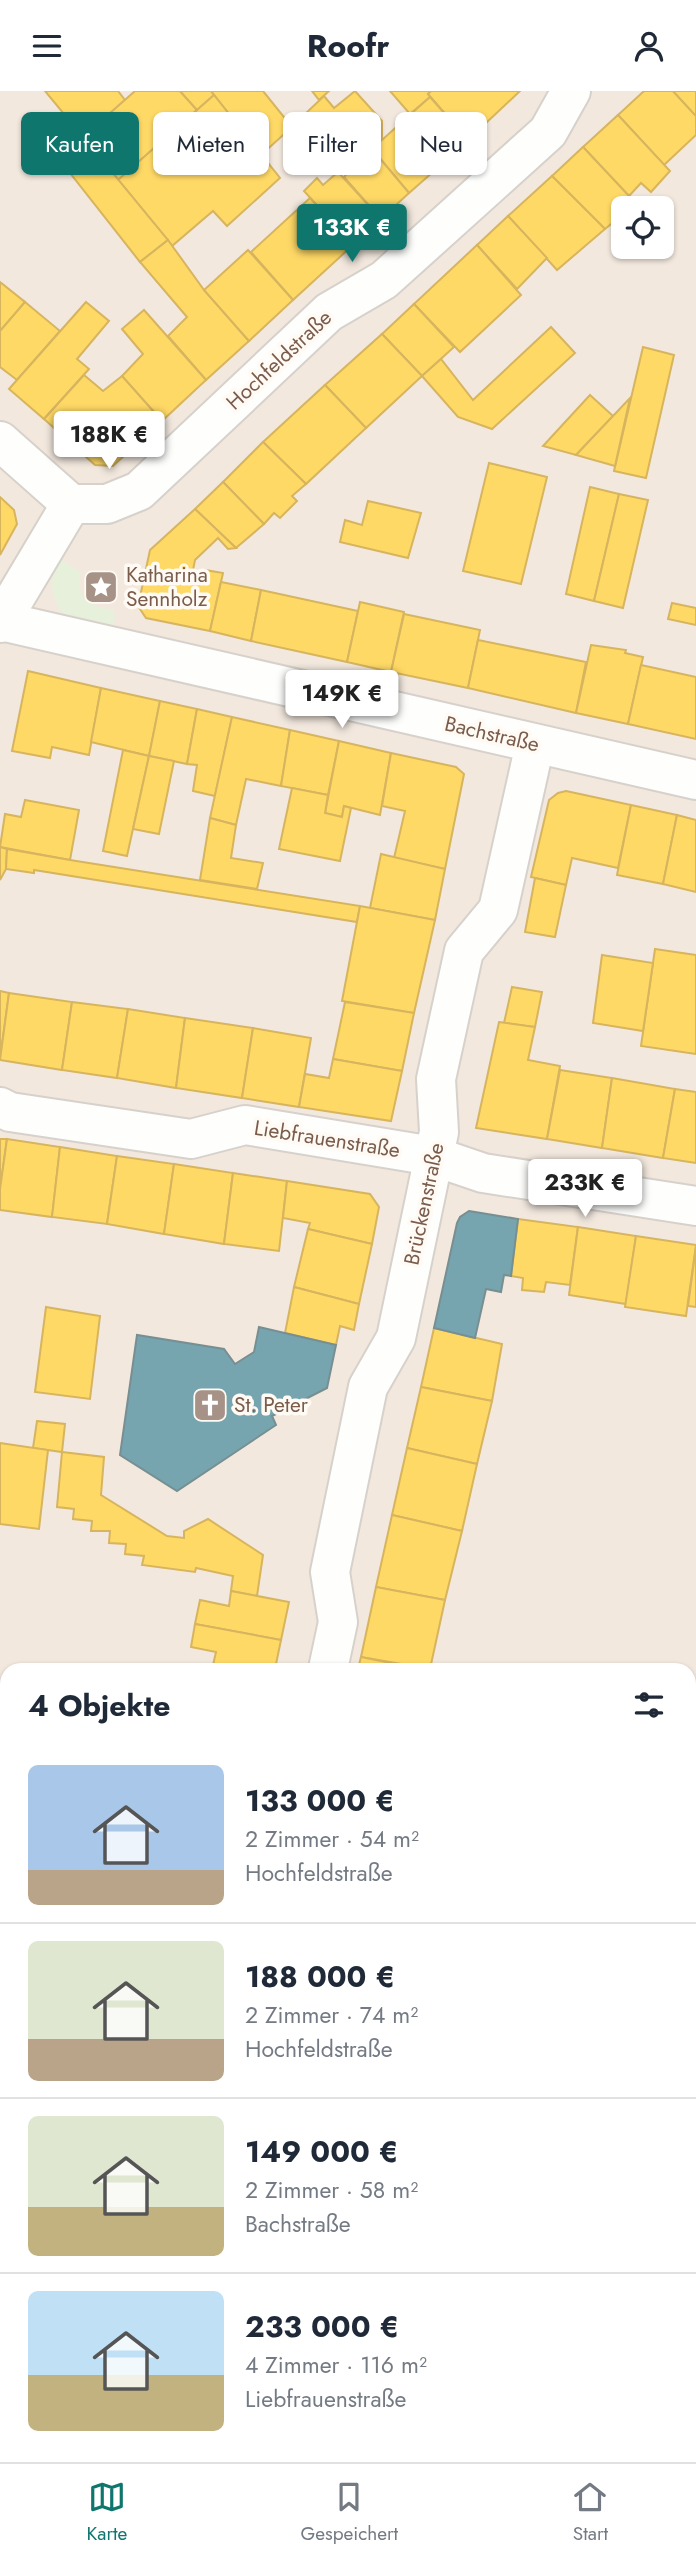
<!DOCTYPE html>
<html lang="de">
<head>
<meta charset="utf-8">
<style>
  body { margin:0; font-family:Jost,sans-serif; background:#f2f2f3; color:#1f2937; height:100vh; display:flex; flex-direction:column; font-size:26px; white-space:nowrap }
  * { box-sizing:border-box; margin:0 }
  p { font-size:23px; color:#747a83 }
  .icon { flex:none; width:38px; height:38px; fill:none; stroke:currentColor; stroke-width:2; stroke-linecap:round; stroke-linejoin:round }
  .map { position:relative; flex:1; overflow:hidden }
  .side { position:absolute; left:0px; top:1572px; width:696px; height:800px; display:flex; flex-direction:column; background:#fff; border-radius:21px 21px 0 0; box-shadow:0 2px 5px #0004 }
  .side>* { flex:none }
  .top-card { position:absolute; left:21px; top:21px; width:654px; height:63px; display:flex; gap:14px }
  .tools { position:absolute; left:611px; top:105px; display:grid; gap:14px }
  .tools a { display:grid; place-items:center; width:63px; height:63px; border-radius:10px; background:#fff; box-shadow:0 2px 5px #0004; font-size:35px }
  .price { position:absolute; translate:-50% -60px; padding:0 16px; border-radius:7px; background:#fff; color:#222; font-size:23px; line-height:46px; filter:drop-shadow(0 2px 4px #0008) }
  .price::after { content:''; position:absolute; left:50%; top:42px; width:21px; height:16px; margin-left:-10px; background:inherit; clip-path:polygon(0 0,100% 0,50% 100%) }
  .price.on { background:#0f766e; color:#fff }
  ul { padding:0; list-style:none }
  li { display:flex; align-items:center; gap:21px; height:175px; padding:0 28px }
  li+li { border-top:2px solid #e0e1e3 }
  li span { display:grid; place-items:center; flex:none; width:196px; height:140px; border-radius:10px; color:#555 }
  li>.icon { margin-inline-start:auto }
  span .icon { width:84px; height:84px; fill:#fffc; stroke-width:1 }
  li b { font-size:30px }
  h2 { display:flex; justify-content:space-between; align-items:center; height:84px; padding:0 28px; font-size:30px }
  .pill { padding:0 24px; border-radius:10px; background:#fff; box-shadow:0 2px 5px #0004; font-size:24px; line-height:63px }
  .pill.on { background:#0f766e; color:#fff }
  header { display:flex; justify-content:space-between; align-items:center; height:91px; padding:0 28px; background:#fff; font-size:32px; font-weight:700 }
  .menu { display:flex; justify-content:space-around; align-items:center; height:98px; border-top:2px solid #e0e1e3; background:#fff; font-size:19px; color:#747a83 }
  .menu a { display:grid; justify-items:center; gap:4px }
  .menu .on { color:#0f766e }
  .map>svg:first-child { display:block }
  .residential { fill:#f2e8de; fill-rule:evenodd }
  .green { fill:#e7f0db }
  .homes { fill:#ffd966; stroke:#d7b45e; stroke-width:2 }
  .shops { fill:#e06666; stroke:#c1635e; stroke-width:2 }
  .public { fill:#76a5af; stroke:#778f92; stroke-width:2 }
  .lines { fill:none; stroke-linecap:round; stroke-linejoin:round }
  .minor-casing { stroke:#d7d1cb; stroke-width:42 }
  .minor { stroke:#fefefd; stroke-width:38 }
  .labels { text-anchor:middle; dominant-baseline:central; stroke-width:7; stroke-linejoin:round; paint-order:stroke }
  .street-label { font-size:21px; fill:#7a5c4d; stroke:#fffaf3 }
  .poi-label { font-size:21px; fill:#7a5c4d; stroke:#fffaf3; text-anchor:start }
</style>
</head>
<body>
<header><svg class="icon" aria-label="menu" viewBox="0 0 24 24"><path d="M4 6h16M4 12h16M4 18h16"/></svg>Roofr<svg class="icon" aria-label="person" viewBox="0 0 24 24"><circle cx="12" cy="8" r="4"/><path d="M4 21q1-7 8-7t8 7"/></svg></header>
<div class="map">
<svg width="696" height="2371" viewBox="0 0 696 2371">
  <rect width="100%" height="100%" fill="#f9f5f0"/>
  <!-- residential -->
  <path class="residential" d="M0 0H696V2371H0ZM623 117H662V156H623ZM7 1578H690V2364H7Z"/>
  <!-- green -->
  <path class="green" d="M61 468 81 482C75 509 90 514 113 519L115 526 112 538C102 537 89 537 79 534 60 527 48 501 53 483 55 478 59 473 61 468Z"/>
  <!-- homes -->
  <g class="homes">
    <path d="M45 0H118L125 9 83 46Z"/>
    <path d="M135 0H180L197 19 118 89 83 46Z"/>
    <path d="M180 0H211L214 4 197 19Z"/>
    <path d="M211 0H263L292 36 261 64Z"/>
    <path d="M312 0H329L319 9Z"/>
    <path d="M355 0 382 30V49L372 58 350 38 332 55 304 24 324 5 334 17Z"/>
    <path d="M390 0H431L428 3 430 6 410 23Z"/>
    <path d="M431 0H520L468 49 428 3Z"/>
    <path d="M644 0H673L696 25V44L664 74 618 24Z"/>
    <path d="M673 0H696V25Z"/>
    <path d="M214 4 280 87 227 135 213 120 172 155 118 89Z"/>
    <path d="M430 6 468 49 441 74 403 30Z"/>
    <path d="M618 24 670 80 651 101 641 92 629 105 583 56Z"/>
    <path d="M403 30 441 74 409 102 372 58Z"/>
    <path d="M75 36 168 149 140 171 52 59Z"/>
    <path d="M350 38 372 58 409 102 381 128 344 86 352 77 332 55Z"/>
    <path d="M583 56 629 105 616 118 621 125 605 138 552 85Z"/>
    <path d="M338 81 381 128 353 154 304 100 317 87 323 94Z"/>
    <path d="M552 85 605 138 557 179 508 125Z"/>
    <path d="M310 107 353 154 293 209 251 161Z"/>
    <path d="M508 125 547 167 517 198 477 154Z"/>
    <path d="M168 149 204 199 249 250 206 289 168 245 187 226 140 171Z"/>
    <path d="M477 154 521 204 460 261 414 213Z"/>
    <path d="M248 159 293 209 249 250 204 199Z"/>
    <path d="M0 191 25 211 0 240Z"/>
    <path d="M25 211 60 240 17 289 0 276V240Z"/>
    <path d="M86 211 109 230 77 268 89 278 44 328 9 298Z"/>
    <path d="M414 213 454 256 422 285 382 243Z"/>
    <path d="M144 219 206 289 162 330 122 285 143 263 122 238Z"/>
    <path d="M551 236 575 262 492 338 458 326 422 285 441 268 473 309Z"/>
    <path d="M382 243 422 285 366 337 325 294Z"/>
    <path d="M643 256 674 264 646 387 614 380Z"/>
    <path d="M84 284 103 300 122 285 162 330 113 375 95 374 44 328Z"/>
    <path d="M325 294 366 337 306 393 263 351Z"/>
    <path d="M590 304 613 325 576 364 543 355Z"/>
    <path d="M630 307 615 375 576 364 613 325Z"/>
    <path d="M263 351 306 393 292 405 297 410 280 427 274 422 264 433 223 391Z"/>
    <path d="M489 372 547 386 521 493 463 480Z"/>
    <path d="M223 391 264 433 236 457 195 418Z"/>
    <path d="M590 396 619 403 594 510 566 503Z"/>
    <path d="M619 403 648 409 623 517 594 510Z"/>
    <path d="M0 406 14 419 17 433 0 464Z"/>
    <path d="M368 410 421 422 408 467 340 451 345 429 362 434Z"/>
    <path d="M195 418 236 457 228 458 218 447 195 469 191 489 202 491 205 479 223 482 210 540 146 527 138 515 150 459Z"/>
    <path d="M221 491 261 499 251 550 210 540Z"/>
    <path d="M261 499 358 520 347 571 251 550Z"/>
    <path d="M360 511 404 521 391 581 347 571Z"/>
    <path d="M672 512 696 517V534L668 528Z"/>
    <path d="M404 523 480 539 468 597 391 581Z"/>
    <path d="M478 549 586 571 576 622 468 597Z"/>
    <path d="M591 554 626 559 625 562 643 566 628 633 576 622Z"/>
    <path d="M641 574 696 586V648L628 633Z"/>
    <path d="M28 580 101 597 89 664 52 656 50 667 12 660Z"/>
    <path d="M101 597 160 610 149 665 91 651Z"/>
    <path d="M160 610 197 618 187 673 149 665Z"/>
    <path d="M197 618 232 626 215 705 193 700 197 674 187 673Z"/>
    <path d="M232 626 290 639 281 695 246 688 236 734 210 727Z"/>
    <path d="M290 639 339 650 328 704 281 695Z"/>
    <path d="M339 650 391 662 380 724 344 715 342 726 325 722Z"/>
    <path d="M123 659 149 665 127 765 103 760Z"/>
    <path d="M391 662 456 676 464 683 445 778 394 767 405 720 382 715Z"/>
    <path d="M149 665 174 670 159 743 133 738Z"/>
    <path d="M292 697 328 704 325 722 342 726 344 715 351 717 340 770 279 758Z"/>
    <path d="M566 700 631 714 618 777 572 767 566 794 531 786 549 709 558 702Z"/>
    <path d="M25 709 79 719 70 769 0 756 5 723 21 726Z"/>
    <path d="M631 714 677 724 663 793 617 784Z"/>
    <path d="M677 724 696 729V801L663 793Z"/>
    <path d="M210 727 236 734 231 767 263 772 257 798 200 789Z"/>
    <path d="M0 756 7 758 6 778 0 789Z"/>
    <path d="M7 758 70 769 360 815 357 831 34 779V782L6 778Z"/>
    <path d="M381 763 445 778 435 829 370 817Z"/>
    <path d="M535 787 566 794 555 846 525 841Z"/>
    <path d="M360 815 435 829 414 922 342 910Z"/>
    <path d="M655 858 696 864V963L641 955Z"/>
    <path d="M602 864 653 872 643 940 593 932Z"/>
    <path d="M512 896 542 901 535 936 504 932Z"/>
    <path d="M0 900 9 902 0 968Z"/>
    <path d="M9 902 72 911 62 979 0 969Z"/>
    <path d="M72 911 128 918 117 987 62 979Z"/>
    <path d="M345 911 414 922 402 980 333 968Z"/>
    <path d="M128 918 185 927 176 997 117 987Z"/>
    <path d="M185 927 253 937 242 1007 176 997Z"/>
    <path d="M499 931 535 936 528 969 560 975 547 1048 476 1037Z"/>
    <path d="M253 937 311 947 299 1016 242 1007Z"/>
    <path d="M333 968 402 980 391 1030 299 1016 305 983 329 987Z"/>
    <path d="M560 979 612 987 602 1057 547 1048Z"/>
    <path d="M612 987 675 998 663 1067 602 1057Z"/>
    <path d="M675 998 696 1001V1072L663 1067Z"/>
    <path d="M0 1048H7L0 1098Z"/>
    <path d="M7 1048 60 1056 52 1126 0 1119V1098Z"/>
    <path d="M60 1056 117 1065 107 1133 52 1126Z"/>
    <path d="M117 1065 174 1073 164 1143 107 1133Z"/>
    <path d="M174 1073 233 1082 224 1153 164 1143Z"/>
    <path d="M233 1082 287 1090 279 1160 224 1153Z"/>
    <path d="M287 1090 370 1103 379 1116 372 1153 308 1138 310 1132 283 1127Z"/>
    <path d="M518 1128 578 1136 570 1194 546 1191 544 1201 522 1199 523 1187 511 1185Z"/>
    <path d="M578 1136 636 1145 626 1213 569 1204Z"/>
    <path d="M308 1138 372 1153 359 1213 294 1196Z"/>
    <path d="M636 1145 696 1154 686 1225 625 1216Z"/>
    <path d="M696 1156V1216L688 1215Z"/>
    <path d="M294 1196 359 1213 354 1239 340 1235 336 1254 285 1242Z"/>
    <path d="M46 1216 100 1225 90 1308 35 1301Z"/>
    <path d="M434 1237 502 1253 492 1310 421 1296Z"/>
    <path d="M421 1296 492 1310 477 1373 407 1357Z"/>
    <path d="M37 1330 65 1333 62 1361 33 1357Z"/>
    <path d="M0 1352 48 1359 39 1438 0 1433Z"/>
    <path d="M407 1357 477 1373 462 1440 392 1424Z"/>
    <path d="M62 1361 104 1366 101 1404 167 1445 184 1447V1440L208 1428 263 1464 257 1505 231 1500 233 1485 196 1477 195 1481 142 1474 144 1465 125 1463 126 1453 109 1452 110 1440H91L92 1430 73 1428 74 1418 57 1416Z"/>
    <path d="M392 1424 462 1440 445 1509 376 1496Z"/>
    <path d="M376 1496 445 1509 430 1578 361 1566Z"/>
    <path d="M231 1500 289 1511 281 1549 195 1533 200 1509 229 1515Z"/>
    <path d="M195 1533 281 1549 275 1578H234L213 1574 216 1561 191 1556Z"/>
    <path d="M361 1566 420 1578H358Z"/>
    <path d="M213 1574 234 1578H212Z"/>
    <path d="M0 1638 7 1640V1722L0 1721Z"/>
    <path d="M0 1811 7 1813V1857L3 1878 0 1877Z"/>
    <path d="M7 1857V1894L0 1892Z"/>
    <path d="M696 1916V2012L690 2013V1917Z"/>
    <path d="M0 2049 7 2051V2134L0 2132Z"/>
    <path d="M0 2196 7 2198V2270L0 2269Z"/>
    <path d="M690 2226 696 2227V2292L690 2291Z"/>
    <path d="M184 2364H220L219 2371H182Z"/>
    <path d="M281 2364H311L310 2370Z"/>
    <path d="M311 2364H373L372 2371H314L310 2370Z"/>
    <path d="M373 2364H434L433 2371H372Z"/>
    <path d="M434 2364H501L500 2371H433Z"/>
  </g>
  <!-- shops -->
  <path class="shops" d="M0 2334 7 2336V2364H98L97 2371H0Z"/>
  <!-- public -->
  <g class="public">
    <path d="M469 1120 518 1128 511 1185 504 1184 501 1201 486 1198 475 1247 434 1237 457 1132 460 1126Z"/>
    <path d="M259 1236 336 1254 327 1297 272 1325 276 1334 177 1400 120 1364 137 1244 224 1258 235 1273 254 1261Z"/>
  </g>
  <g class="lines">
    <!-- minor casing -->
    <g class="minor-casing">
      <g id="minor">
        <path d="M0 350 71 413"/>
        <path d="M71 413H107L139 400 329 221 384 189 548 41 571 0"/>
        <path d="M1 530 696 689"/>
        <path d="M0 532 71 413"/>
        <path d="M0 1016 10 1021 191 1048 245 1034 433 1065 483 1082 696 1115"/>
        <path d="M328 1578 338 1531 330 1481 368 1296 396 1247 439 1041 436 988 464 860 498 819 535 653"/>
        <path d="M0 1752 7 1754"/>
        <path d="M0 2168 7 2169"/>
        <path d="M690 2343 696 2344"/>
        <path d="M140 2371 144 2364"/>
        <path d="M550 2371 551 2364"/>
      </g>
    </g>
    <!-- minor -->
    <use href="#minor" class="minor"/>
  </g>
  <!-- icons -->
  <defs>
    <g id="sight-square" transform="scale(1.75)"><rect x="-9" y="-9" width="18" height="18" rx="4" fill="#a69286" stroke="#fffaf3"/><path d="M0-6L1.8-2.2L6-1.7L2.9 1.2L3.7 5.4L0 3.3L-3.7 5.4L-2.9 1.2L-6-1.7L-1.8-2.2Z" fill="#fff"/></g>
    <g id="church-square" transform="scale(1.75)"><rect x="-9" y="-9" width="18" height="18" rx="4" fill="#a69286" stroke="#fffaf3"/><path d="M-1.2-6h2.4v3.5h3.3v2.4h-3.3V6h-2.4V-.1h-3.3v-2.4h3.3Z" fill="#fff"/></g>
  </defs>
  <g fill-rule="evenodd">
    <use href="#sight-square" x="101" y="496"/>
    <use href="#church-square" x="210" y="1314"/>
  </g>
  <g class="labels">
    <!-- street labels -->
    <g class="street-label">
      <text transform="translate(279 269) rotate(-43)">Hochfeldstraße</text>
      <text transform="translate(492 643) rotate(13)">Bachstraße</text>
      <text transform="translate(327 1048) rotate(9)">Liebfrauenstraße</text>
      <text transform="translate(424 1113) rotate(-78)">Brückenstraße</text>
    </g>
    <!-- poi labels -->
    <g class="poi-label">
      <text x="126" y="484">Katharina<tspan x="126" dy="24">Sennholz</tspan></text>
      <text x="234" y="1314">St. Peter</text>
    </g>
  </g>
</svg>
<div class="tools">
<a><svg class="icon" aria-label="locate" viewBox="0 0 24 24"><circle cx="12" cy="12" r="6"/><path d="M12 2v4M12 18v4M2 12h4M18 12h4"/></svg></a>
</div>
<b class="price on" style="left:352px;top:173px">133K €</b>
<b class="price" style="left:109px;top:380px">188K €</b>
<b class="price" style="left:342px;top:639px">149K €</b>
<b class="price" style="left:585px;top:1128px">233K €</b>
<div class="top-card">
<a class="pill on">Kaufen</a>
<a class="pill">Mieten</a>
<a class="pill">Filter</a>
<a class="pill">Neu</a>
</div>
<section class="side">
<h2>4 Objekte<svg class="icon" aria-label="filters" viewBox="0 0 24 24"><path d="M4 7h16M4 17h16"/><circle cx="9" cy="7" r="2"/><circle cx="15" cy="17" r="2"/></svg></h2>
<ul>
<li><span style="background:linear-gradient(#a9c7e8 75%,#b9a48a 0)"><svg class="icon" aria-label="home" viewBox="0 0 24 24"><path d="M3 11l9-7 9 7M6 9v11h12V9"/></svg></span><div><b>133 000 €</b><p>2 Zimmer · 54 m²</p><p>Hochfeldstraße</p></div></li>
<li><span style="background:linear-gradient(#dfe7d0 70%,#b9a48a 0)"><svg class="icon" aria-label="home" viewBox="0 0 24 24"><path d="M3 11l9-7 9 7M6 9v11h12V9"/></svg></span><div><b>188 000 €</b><p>2 Zimmer · 74 m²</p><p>Hochfeldstraße</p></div></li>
<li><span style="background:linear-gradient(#dfe7d0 65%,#c2b280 0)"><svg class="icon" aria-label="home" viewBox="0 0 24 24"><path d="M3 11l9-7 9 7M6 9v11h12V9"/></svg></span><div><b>149 000 €</b><p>2 Zimmer · 58 m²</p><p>Bachstraße</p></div></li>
<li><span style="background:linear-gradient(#bfe0f5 60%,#c2b280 0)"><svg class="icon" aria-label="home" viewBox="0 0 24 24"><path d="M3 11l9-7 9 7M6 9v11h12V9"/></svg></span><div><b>233 000 €</b><p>4 Zimmer · 116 m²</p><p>Liebfrauenstraße</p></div></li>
</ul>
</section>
</div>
<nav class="menu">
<a class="on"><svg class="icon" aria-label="map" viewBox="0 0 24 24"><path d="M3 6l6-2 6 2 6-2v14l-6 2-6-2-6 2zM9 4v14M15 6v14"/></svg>Karte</a>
<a><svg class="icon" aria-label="saved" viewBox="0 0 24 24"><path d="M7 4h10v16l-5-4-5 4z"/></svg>Gespeichert</a>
<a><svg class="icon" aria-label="home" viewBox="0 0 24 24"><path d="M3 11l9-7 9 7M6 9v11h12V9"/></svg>Start</a>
</nav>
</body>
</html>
